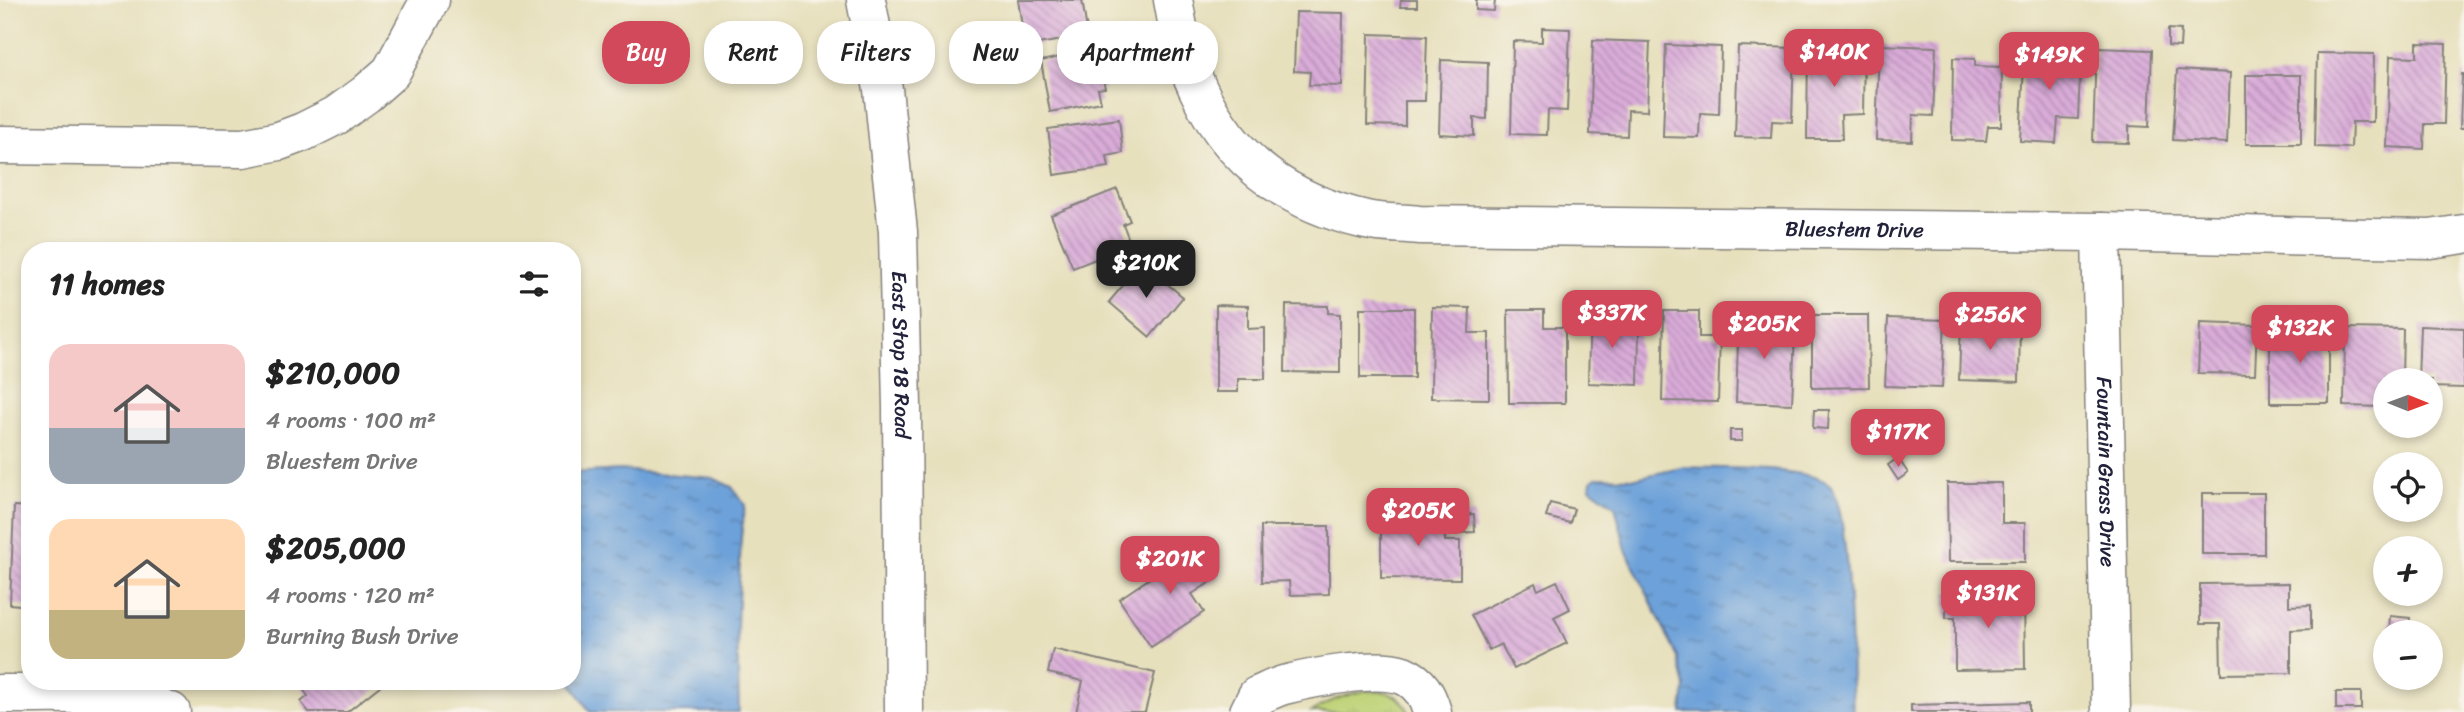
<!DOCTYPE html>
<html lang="en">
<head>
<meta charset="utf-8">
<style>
  body { margin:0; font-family:Sriracha,sans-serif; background:#f6f6f6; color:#222; height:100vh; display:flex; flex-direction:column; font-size:26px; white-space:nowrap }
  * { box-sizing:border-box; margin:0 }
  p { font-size:23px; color:#767676 }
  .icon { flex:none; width:38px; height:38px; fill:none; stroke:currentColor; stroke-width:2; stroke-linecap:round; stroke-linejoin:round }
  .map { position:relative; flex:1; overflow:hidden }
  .details { position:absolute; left:21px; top:242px; width:560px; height:448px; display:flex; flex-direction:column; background:#fff; border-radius:28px; box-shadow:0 4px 10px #0003 }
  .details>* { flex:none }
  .banner { position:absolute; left:602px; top:21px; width:665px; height:63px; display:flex; gap:14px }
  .needle { width:46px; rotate:91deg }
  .fabs { position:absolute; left:2373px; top:368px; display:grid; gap:14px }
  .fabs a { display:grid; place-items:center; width:70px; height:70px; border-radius:50%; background:#fff; box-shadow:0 4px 10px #0003; font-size:35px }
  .price { position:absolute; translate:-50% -60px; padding:0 16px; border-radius:14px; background:#d1495b; color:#fff; font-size:23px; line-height:46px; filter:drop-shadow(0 2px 4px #0008) }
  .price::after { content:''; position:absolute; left:50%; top:42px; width:21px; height:16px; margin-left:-10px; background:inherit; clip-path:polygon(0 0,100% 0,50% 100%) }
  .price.current { background:#222; color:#fff }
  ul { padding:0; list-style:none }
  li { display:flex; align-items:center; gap:21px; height:175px; padding:0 28px }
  li span { display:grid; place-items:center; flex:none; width:196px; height:140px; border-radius:21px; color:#555 }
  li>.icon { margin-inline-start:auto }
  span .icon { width:84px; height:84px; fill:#fffc; stroke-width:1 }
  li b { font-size:30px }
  h2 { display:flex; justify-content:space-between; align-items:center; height:84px; padding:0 28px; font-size:30px }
  .pill { padding:0 24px; border-radius:28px; background:#fff; box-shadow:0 4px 10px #0003; font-size:24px; line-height:63px }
  .pill.current { background:#d1495b; color:#fff }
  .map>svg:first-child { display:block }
  .grass { fill:url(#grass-tufts); stroke:#707a58; stroke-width:2 }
  .water { fill:url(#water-ripples); stroke:#48628a; stroke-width:2 }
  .building { fill:url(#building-back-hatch) }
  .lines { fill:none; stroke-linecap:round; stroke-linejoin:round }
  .minor-casing { stroke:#84817c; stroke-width:41 }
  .minor { stroke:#fff; stroke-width:38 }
  .labels { text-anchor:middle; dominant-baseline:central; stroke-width:5; stroke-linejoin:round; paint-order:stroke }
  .street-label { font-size:21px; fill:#22223b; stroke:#f7f3e8 }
</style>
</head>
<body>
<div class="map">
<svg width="2464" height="712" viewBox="0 0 2464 712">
  <defs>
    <pattern id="grass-tufts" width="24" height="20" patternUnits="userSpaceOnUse" patternTransform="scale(1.75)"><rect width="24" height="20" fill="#bed276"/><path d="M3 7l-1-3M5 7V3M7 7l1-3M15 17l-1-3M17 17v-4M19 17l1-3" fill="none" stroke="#a3b467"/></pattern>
    <pattern id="water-ripples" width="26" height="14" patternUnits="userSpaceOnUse" patternTransform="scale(1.75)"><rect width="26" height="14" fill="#6da1d9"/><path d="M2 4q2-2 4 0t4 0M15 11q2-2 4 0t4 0" fill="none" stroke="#5983b1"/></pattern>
    <pattern id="building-back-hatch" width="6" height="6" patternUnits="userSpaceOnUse" patternTransform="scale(1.75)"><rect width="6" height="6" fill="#daacd9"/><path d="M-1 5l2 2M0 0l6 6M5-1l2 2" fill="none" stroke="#b08cb1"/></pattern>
  </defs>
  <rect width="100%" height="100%" fill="#f7f3e8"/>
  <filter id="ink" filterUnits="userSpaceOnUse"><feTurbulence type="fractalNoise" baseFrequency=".0143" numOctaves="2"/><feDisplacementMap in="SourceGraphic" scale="14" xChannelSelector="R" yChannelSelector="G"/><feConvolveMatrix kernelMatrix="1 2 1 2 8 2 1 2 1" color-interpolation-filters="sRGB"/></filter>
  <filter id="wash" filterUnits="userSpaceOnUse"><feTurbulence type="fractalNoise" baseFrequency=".00686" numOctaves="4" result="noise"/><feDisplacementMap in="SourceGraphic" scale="28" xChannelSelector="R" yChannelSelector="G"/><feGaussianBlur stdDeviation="1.57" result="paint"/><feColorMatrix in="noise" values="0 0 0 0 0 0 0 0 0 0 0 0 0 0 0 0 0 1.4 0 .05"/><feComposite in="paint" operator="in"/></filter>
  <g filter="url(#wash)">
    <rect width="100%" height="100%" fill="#e7e0bd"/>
    <!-- grass -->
    <path class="grass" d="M1372 690C1391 692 1400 695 1409 712H1311C1329 701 1351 692 1372 690Z"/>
    <!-- water -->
    <g class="water">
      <path d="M1685 467C1716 469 1807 466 1829 484 1851 502 1851 676 1853 712H1682L1685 687 1678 658 1626 550 1615 506 1590 488 1591 481 1596 477 1636 478Z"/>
      <path d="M620 470 713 478 732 487 745 505 741 538 737 626 739 712H590L570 681H572V473Z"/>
    </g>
    <g id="blocks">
      <!-- building -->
      <g class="building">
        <path d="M1018 0H1082L1088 36 1025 46Z"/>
        <path d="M1401 0H1417V7H1400Z"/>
        <path d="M1476 0H1495L1494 11 1476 10Z"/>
        <path d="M1296 12 1343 13 1342 86 1309 85 1310 72 1294 71Z"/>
        <path d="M1542 28 1570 29 1567 111 1548 110 1547 135 1511 134 1513 41 1542 42Z"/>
        <path d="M2168 29 2181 30 2180 47 2168 46Z"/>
        <path d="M1369 34 1427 36 1425 101H1405V126L1367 125Z"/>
        <path d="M1593 40 1650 42 1647 111 1628 110 1627 136 1590 134Z"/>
        <path d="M2417 43 2446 44 2444 124H2425L2424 149 2387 147 2390 56 2417 57Z"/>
        <path d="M1666 45 1721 47 1719 114 1700 113 1699 138 1663 137Z"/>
        <path d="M1879 45 1936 47 1933 116 1913 115 1912 141 1876 140Z"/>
        <path d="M1738 46 1794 48 1792 122 1772 121 1771 138 1735 137Z"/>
        <path d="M1808 46H1864L1863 114 1841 115 1842 139H1807Z"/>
        <path d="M2025 47 2081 50 2078 119 2058 118 2056 143 2020 141Z"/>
        <path d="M2096 48 2152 50 2149 127 2129 126V143L2093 142Z"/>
        <path d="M1094 50 1099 76 1102 75 1105 88 1098 89 1101 102 1050 112 1041 61Z"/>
        <path d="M2317 53 2374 54 2373 122H2352L2351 148 2315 147Z"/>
        <path d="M1953 58 1975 59V66L2002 67 2001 126H1988L1986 141 1952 140Z"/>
        <path d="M1441 60 1488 62 1487 119 1474 118V136L1439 134Z"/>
        <path d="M2177 70 2230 73 2227 143 2173 140Z"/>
        <path d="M2462 74H2464V128H2460Z"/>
        <rect x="2246" y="75" width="55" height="69"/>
        <path d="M1119 119 1123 153 1107 156 1109 167 1054 175 1048 129Z"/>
        <path d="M1117 189 1130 221 1123 224 1131 245 1073 268 1051 215Z"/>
        <path d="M1142 263 1183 297 1150 337 1109 302Z"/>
        <path d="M1216 305 1248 306V329L1265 328V379H1238V392H1216Z"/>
        <path d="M1286 305 1328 306V313L1340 314V373L1285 372Z"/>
        <path d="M1432 307 1470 308 1469 333H1489V399L1431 398Z"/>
        <rect x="1360" y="308" width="54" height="70"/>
        <path d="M1508 310H1544V327H1565V403H1509Z"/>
        <path d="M1590 310 1626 311 1625 333H1639L1638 385 1588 383Z"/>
        <path d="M1664 311H1699V337H1720L1718 402 1662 401Z"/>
        <path d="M1739 312 1774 314 1773 331 1795 332 1792 404 1736 402Z"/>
        <path d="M1812 315H1868L1869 387 1812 388Z"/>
        <path d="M1888 318 1945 320 1942 388 1885 386Z"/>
        <path d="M1961 323 2020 324 2019 382 1959 380Z"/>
        <path d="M2200 323 2257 325 2255 374 2198 373Z"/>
        <path d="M2329 326V403H2270V327Z"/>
        <path d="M2420 326 2464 328V388L2431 387V380H2418Z"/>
        <path d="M2345 328 2403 329 2402 380H2385V407L2344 406Z"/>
        <path d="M1814 410H1829L1828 429 1813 428Z"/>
        <rect x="1730" y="430" width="12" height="11"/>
        <path d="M1898 458 1908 473 1898 480 1888 465Z"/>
        <path d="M1947 483H2002V523H2025V562H1948Z"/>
        <rect x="2202" y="493" width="62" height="61"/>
        <path d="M1550 503 1574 509 1570 523 1546 517Z"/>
        <path d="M14 506 30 507V606L10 604Z"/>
        <path d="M1381 514 1444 515 1445 541H1460V579L1381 578Z"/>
        <path d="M1474 514 1475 532 1457 533V515Z"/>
        <path d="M1261 526H1329V594L1290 595 1289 581 1262 582Z"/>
        <path d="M1199 545 1220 576 1192 594 1204 612 1151 647 1119 599Z"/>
        <path d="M1557 581 1570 609 1554 617 1567 643 1514 669 1501 644 1489 650 1471 615 1535 583 1538 590Z"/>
        <path d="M2289 583V606L2311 605V629L2291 630V673L2221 674 2220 624H2200V584Z"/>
        <path d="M2024 592 2025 669 1955 670V618H1946V593Z"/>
        <path d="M2390 616 2410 618 2409 632H2389Z"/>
        <path d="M1053 649 1155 673 1145 712H1076L1083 681 1048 673Z"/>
        <path d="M297 681H386L347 712H309L301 702 308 696Z"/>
        <rect x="2336" y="692" width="25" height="17"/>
        <path d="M2029 702V712H1911V705Z"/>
      </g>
    </g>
  </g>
  <g filter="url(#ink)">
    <use href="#blocks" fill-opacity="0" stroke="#84817c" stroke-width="2"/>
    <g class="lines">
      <!-- minor casing -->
      <g class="minor-casing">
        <g id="minor">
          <path id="s1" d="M866 0 883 89 898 232 902 406 904 712"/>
          <path id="s2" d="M1173 0C1177 19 1179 39 1185 58 1188 68 1193 77 1197 87 1230 161 1288 202 1366 220 1383 224 1402 223 1419 225L2101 232 2372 238 2430 239 2464 234"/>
          <path d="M0 145 243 148 279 141 303 132 337 115 366 94 391 72 430 0"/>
          <path id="s3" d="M2101 232 2111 712"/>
          <path d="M0 694C57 695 118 688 171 712"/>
          <path d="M1249 712 1257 696C1267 692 1277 686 1288 684 1316 677 1376 666 1403 675 1420 682 1427 695 1432 712"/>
        </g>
      </g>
      <!-- minor -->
      <use href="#minor" class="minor"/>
    </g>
  </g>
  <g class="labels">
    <!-- street labels -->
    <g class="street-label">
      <text stroke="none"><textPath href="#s2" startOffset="803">Bluestem Drive</textPath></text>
      <text stroke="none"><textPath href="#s1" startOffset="357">East Stop 18 Road</textPath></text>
      <text stroke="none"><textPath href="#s3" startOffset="240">Fountain Grass Drive</textPath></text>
    </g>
  </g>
</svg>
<div class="fabs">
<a><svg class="needle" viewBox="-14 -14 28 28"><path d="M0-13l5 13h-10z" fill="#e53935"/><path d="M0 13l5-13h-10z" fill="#767676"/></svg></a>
<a><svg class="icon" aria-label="locate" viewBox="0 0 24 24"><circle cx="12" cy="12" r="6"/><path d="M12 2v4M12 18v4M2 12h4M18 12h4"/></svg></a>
<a>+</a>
<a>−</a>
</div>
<b class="price" style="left:1834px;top:89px">$140K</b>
<b class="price" style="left:2049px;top:92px">$149K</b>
<b class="price current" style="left:1146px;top:300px">$210K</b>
<b class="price" style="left:1612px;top:350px">$337K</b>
<b class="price" style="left:1990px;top:352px">$256K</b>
<b class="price" style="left:1764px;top:361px">$205K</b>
<b class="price" style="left:2300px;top:365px">$132K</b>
<b class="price" style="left:1898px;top:469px">$117K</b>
<b class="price" style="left:1418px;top:548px">$205K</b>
<b class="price" style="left:1170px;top:596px">$201K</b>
<b class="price" style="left:1988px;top:630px">$131K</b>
<div class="banner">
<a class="pill current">Buy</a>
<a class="pill">Rent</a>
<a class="pill">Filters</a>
<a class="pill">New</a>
<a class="pill">Apartment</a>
</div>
<section class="details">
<h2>11 homes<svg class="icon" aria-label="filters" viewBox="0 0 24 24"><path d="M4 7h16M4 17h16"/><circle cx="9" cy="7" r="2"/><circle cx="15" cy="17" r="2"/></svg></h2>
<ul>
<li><span style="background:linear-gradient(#f6c9c9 60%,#9aa5b1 0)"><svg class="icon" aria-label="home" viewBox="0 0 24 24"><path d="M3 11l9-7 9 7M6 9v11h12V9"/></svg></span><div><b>$210,000</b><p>4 rooms · 100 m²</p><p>Bluestem Drive</p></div></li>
<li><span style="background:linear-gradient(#ffd9b3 65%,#c2b280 0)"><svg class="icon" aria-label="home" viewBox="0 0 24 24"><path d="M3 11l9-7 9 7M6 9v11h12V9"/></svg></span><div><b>$205,000</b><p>4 rooms · 120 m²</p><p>Burning Bush Drive</p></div></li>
</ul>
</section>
</div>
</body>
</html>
